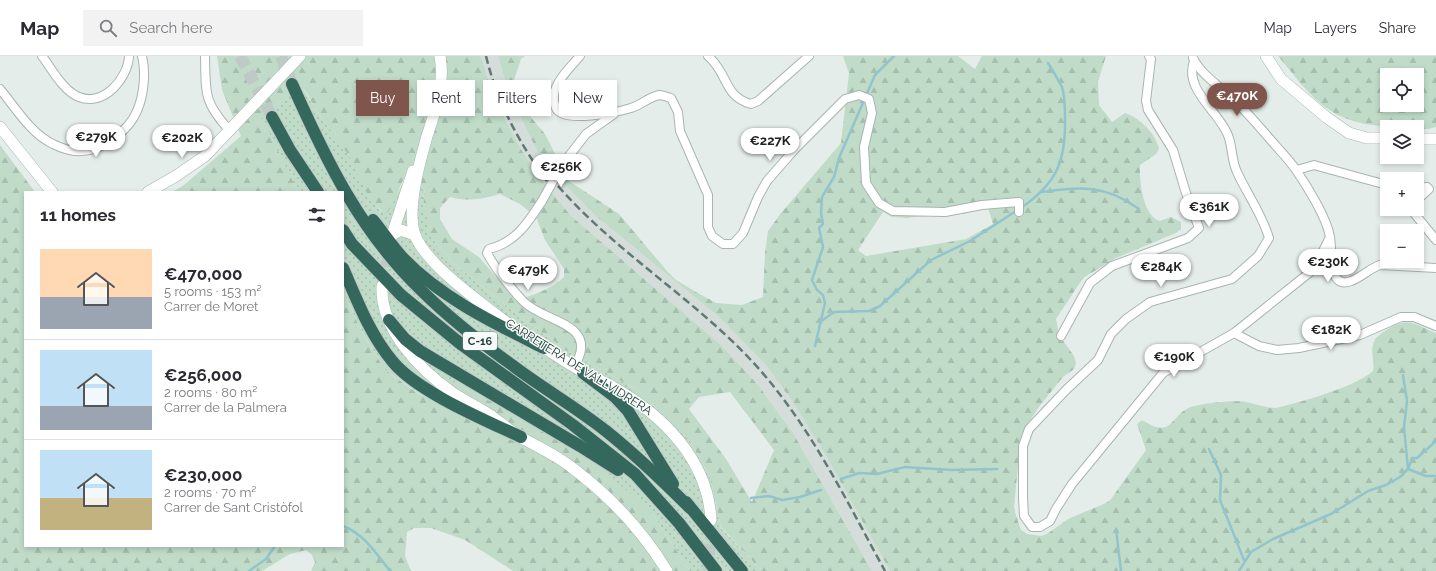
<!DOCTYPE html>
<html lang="en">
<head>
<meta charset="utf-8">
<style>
  body { margin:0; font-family:Raleway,sans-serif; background:#f2f2f3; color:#2b2b33; height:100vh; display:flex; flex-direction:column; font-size:15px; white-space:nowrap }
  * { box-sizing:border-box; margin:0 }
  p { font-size:13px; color:#7c7c81 }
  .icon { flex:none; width:22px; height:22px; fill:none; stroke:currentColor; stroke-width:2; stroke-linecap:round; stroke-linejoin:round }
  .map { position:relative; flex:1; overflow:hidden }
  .drawer { position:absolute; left:24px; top:135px; width:320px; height:356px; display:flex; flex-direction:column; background:#fff; border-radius:0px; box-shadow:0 2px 6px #0003 }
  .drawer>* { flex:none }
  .hud { position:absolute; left:356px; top:24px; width:380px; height:36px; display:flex; gap:8px }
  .fabs { position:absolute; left:1380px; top:12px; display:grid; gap:8px }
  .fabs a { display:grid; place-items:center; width:44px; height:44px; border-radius:0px; background:#fff; box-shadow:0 2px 6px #0003; font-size:20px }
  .price { position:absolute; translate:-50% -34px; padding:0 9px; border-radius:14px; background:#fff; color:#222; font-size:13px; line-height:26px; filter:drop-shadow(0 1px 2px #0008) }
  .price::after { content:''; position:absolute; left:50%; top:24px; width:12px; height:9px; margin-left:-6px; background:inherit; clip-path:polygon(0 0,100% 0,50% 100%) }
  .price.on { background:#80554c; color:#fff }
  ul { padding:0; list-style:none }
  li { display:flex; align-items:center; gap:12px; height:100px; padding:0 16px }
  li+li { border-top:1px solid #e1e1e2 }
  li span { display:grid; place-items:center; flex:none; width:112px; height:80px; border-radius:0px; color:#555 }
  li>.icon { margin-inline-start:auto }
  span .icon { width:48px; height:48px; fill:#fffc; stroke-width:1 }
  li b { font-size:17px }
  h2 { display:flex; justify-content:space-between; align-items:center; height:48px; padding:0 16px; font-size:17px }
  .tag { padding:0 14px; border-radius:0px; background:#fff; box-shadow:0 2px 6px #0003; font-size:14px; line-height:36px }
  .tag.on { background:#80554c; color:#fff }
  header { display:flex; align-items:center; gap:24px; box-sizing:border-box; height:56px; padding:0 20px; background:#fff; border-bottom:1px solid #e1e1e2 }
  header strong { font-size:19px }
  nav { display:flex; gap:22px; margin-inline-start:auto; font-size:14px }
  .search { width:280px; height:36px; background:#f2f2f3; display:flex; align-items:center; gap:10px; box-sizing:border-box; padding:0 14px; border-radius:0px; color:#7c7c81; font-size:15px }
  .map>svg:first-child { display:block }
  .built { fill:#d4ddd9 }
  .grass { fill:url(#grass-dots) }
  .forest { fill:url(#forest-firs); fill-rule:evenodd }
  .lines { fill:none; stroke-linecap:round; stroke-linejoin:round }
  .stream { stroke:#92c4cd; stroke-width:2.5 }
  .secondary-tunnel { stroke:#bfcac6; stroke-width:11; stroke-dasharray:11 5.5; stroke-linecap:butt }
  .highway-tunnel { stroke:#bfcac6; stroke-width:12; stroke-dasharray:12 6; stroke-linecap:butt }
  .street-casing { stroke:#a8b5b1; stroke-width:10 }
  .secondary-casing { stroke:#a5b8b1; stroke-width:12 }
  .highway-casing { stroke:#c2c9c7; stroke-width:14 }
  .street { stroke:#fff; stroke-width:8 }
  .secondary { stroke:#fff; stroke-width:11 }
  .highway { stroke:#34685d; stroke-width:12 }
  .rail { stroke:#617973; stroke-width:2.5; stroke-dasharray:8 4; stroke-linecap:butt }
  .street-bridge-casing { stroke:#a8b5b1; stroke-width:10; stroke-linecap:butt }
  .street-bridge { stroke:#fff; stroke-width:8 }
  .labels { text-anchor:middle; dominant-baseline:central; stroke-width:3; stroke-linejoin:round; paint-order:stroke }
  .shield { fill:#f6faf8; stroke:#647672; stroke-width:1 }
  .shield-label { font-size:11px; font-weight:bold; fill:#263e38 }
  .street-label { font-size:12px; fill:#263e38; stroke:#f6faf8 }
</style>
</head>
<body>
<header>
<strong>Map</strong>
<div class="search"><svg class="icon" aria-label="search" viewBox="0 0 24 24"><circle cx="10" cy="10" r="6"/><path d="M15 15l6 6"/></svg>Search here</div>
<nav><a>Map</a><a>Layers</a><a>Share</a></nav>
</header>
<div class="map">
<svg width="1436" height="515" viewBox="0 0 1436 515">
  <defs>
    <pattern id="grass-dots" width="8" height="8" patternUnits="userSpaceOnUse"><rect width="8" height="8" fill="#c0dcc8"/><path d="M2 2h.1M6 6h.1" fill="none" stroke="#a5bead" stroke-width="1.8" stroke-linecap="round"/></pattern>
    <pattern id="forest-firs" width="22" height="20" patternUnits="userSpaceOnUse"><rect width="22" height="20" fill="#c0dcc8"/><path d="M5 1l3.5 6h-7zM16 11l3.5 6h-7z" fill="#a5bead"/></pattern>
  </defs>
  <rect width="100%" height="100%" fill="#e5edea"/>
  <!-- built -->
  <path class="built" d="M481 0H498L509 37 539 99 561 125 597 161 719 261 766 309 792 345 825 398 890 515H872L793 377 759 330 721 289 571 160 554 141 539 121 519 90 493 40Z"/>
  <!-- grass -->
  <path class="grass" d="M296 26 302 31 318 57 346 94 375 148 380 154 387 156 409 116 425 134 423 141 430 174 436 188 452 206 509 252 569 296 636 333 690 385 710 421 721 472 762 515H690L652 457 524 366 457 326 433 342 424 341 384 313 358 268 343 235V136H298L261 62 281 45Z"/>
  <!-- forest -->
  <g class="forest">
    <path d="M217 0H481L493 40 519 90 539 121 571 160 721 289 759 330 793 377 872 515H762L721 471 710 421 690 385 636 333 569 296 509 252 452 206 436 188 429 174 423 141 425 134 409 116C398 128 397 145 387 157 366 148 357 112 345 94 336 80 325 67 316 54 310 44 307 34 297 27L281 45 262 62 298 136H172L184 129 241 80 222 34ZM500 138 520 148 536 161 545 184 564 213V221C550 234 533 239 516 244L479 201 452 183 440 163V152L450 141C468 146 482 143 500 138ZM730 336 774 394 752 446 726 403 689 353 699 341Z"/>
    <path d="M498 0H525L521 3 514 24 517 36 529 59 545 78 569 125 619 158 667 215 676 224 696 236 716 247 742 249 763 241 765 197 768 175 781 157 841 87 849 17 843 0H958L975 13 982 0H1106L1098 26 1099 49 1112 66 1125 57C1140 62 1155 77 1159 92L1156 98 1140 109C1139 125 1143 160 1160 165L1171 161 1181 166V173L1176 177 1116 202 1083 222 1056 263 1059 279 1074 300 1076 307 1074 313 1063 321 1038 352 1021 380 1014 450 1015 456 1021 474 1027 478 1041 480 1047 478 1068 463 1106 447 1111 443 1146 394 1137 368 1142 364C1174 384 1168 360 1191 351 1204 347 1234 344 1246 346 1257 348 1265 352 1276 352 1301 346 1355 331 1373 315 1375 304 1369 295 1375 283 1383 275 1400 263 1412 267 1420 269 1428 274 1436 277V515H890L825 398 792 345 766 309 719 261 597 161 561 125 539 99 509 37ZM988 151 993 168 966 183 866 200 858 194 883 156 892 161 907 162 941 158H964Z"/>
    <path d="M1278 0H1436V71L1428 73H1417V71C1383 71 1349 71 1321 48 1306 36 1291 15 1278 0ZM1387 19H1417V49H1387Z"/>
    <path d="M0 89 35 136H25V490H343V235L358 268 384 313 417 337 424 341 433 342 449 327 457 326 597 408 652 457 690 515H513L465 484 431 472H414L407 476 405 500 411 515H311L315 506 312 499 306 494 290 498 262 515H0Z"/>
  </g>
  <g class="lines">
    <!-- stream -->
    <g class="stream">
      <path d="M1041 136C1081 131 1105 128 1139 153"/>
      <path d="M1021 152C1057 127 1066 105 1065 62 1065 52 1065 40 1062 31 1058 23 1053 15 1048 7"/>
      <path d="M820 266 834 256 869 255 880 250 931 204 970 185 1016 155"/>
      <path d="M815 290 825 247 823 239 817 234 812 224 823 191 819 172 823 168 821 157 822 141 834 121 839 102 875 19 894 0"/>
      <path d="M1403 319 1407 345 1404 371 1408 413"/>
      <path d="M1209 393 1221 419 1220 444 1244 504"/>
      <path d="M1408 413 1426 420H1436"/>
      <path d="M841 423 859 417 877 418 905 411 952 414 997 413"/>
      <path d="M751 442 769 440 782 444 800 441 821 434"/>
      <path d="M343 470C364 478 376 497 390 515"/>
      <path d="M1116 473 1121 515"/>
      <path d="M249 515 266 503 275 490"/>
      <path d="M1239 515 1251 496 1273 483 1331 458 1368 435 1386 429 1400 421 1408 413 1412 402H1417L1436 385"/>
    </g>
    <!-- secondary-tunnel -->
    <g class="secondary-tunnel">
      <path d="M383 227 390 191"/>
      <path d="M708 515 711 472"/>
    </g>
    <!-- highway-tunnel -->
    <g class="highway-tunnel">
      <path d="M240 0 272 61"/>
      <path d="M281 0 292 28"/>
    </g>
    <!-- street casing -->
    <g class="street-casing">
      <g id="street">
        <path d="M42 0C52 13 63 35 79 41 104 51 128 22 129 0"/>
        <path d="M205 0C206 37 203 45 229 74"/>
        <path d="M580 0C568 14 547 32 556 52 563 68 618 56 631 52 641 49 649 41 659 39 663 39 667 41 671 42L678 56 680 75 708 139V171L712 180 723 188H733L743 177 758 141 767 125 794 94 845 43 859 39 869 43 872 57 864 91 866 127 879 147 893 155 945 156 982 149 1019 146V156"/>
        <path d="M708 0C729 18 723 40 751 48L758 45 809 0"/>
        <path d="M1193 2C1201 19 1220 30 1233 43 1249 58 1262 74 1276 90 1283 98 1290 105 1296 114 1307 130 1327 162 1330 181 1332 192 1330 215 1337 223 1348 235 1368 212 1380 209L1436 212"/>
        <path d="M1194 5C1184 33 1216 53 1227 77 1233 89 1231 104 1237 116 1247 138 1262 158 1269 182L1258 200 1232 223 1150 246 1126 263 1111 278 1098 304 1066 334 1029 373 1023 390V442L1024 460 1032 471H1040L1050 465 1056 453 1072 428 1163 317 1234 277 1309 217 1316 209 1330 181"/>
        <path d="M0 33C15 51 31 78 53 88 61 92 73 96 82 95 104 94 129 74 137 55 144 39 146 16 142 0"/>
        <path d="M562 109 586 78 614 58"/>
        <path d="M1297 114 1314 109 1321 111 1387 129"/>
        <path d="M1417 132 1427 131 1429 133 1417 144"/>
        <path d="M542 145C528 167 515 187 489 193L487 197C495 212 512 234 524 246 545 267 601 267 574 311"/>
        <path d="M1413 153 1414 157 1436 184"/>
        <path d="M1234 277 1259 290 1277 294 1299 292 1360 279 1401 261H1414L1436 270"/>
        <path d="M1061 280 1090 227 1112 210 1188 182 1199 172 1186 137 1173 94 1148 54 1146 45 1151 3 1149 0"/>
      </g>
    </g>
    <!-- secondary casing -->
    <g class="secondary-casing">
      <g id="secondary">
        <path d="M440 0C445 29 436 53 427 80 420 105 406 153 415 179 427 211 491 254 519 276"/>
        <path d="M1266 0 1281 23 1326 61 1349 77 1367 82H1387"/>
        <path d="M0 71 52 136"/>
        <path d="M1417 83H1436"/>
        <path d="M148 136 176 120 205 100 300 0"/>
        <path d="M392 179 413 115"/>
        <path d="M392 179 401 174 415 179"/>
        <path d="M382 230C380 273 420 314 453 337 465 345 478 351 490 359 500 366 510 375 522 382 538 391 556 399 571 411 610 440 642 474 667 515"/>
        <path d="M537 287C552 297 567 307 583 316 592 322 603 325 613 331 663 359 708 404 711 464"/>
      </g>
    </g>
    <!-- highway casing -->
    <g class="highway-casing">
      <g id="highway">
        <path d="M292 28C326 104 360 175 421 234 449 262 480 286 512 309 542 332 576 351 606 375 636 399 663 425 690 452"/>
        <path d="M272 61 290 94 318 136"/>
        <path d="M373 164C383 176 392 190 403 202 441 242 496 268 544 292"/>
        <path d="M343 174 352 188 401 239 462 289 573 369 635 418 679 467 716 515"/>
        <path d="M343 212C357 244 370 279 393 306 418 336 485 364 521 381"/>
        <path d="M389 264 405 283 420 295 580 390 618 414"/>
        <path d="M583 317 615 341 628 355 673 428"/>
        <path d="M686 446 742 515"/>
      </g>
    </g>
    <!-- street -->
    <use href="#street" class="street"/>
    <!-- secondary -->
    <use href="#secondary" class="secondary"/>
    <!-- highway -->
    <use href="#highway" class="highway"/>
    <!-- rail -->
    <g class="rail">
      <path d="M486 0C497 46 519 87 547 125"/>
      <path d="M558 130C615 195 690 240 749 302 807 363 845 442 885 515"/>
    </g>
    <!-- street-bridge casing -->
    <g class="street-bridge-casing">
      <path id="street-bridge" d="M542 145 562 109"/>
    </g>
    <!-- street-bridge -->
    <use href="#street-bridge" class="street-bridge"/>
  </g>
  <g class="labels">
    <!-- shield labels -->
    <rect class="shield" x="463" y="276" width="34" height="18" rx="3"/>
    <g class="shield-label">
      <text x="480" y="285">C-16</text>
    </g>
    <!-- street labels -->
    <g class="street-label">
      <text transform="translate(579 311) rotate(32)">CARRETERA DE VALLVIDRERA</text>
    </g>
  </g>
</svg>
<div class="fabs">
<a><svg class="icon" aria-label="locate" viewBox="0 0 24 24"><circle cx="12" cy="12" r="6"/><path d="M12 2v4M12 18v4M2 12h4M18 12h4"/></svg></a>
<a><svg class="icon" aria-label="layers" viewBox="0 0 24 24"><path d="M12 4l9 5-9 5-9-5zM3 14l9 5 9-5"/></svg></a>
<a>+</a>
<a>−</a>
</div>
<b class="price on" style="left:1237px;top:61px">€470K</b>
<b class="price" style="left:96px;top:102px">€279K</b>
<b class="price" style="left:182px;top:103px">€202K</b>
<b class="price" style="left:770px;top:106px">€227K</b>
<b class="price" style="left:561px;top:132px">€256K</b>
<b class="price" style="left:1209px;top:172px">€361K</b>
<b class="price" style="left:1328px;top:227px">€230K</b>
<b class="price" style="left:1161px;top:232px">€284K</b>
<b class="price" style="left:528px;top:235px">€479K</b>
<b class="price" style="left:1331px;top:295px">€182K</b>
<b class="price" style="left:1174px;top:322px">€190K</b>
<div class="hud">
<a class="tag on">Buy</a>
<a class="tag">Rent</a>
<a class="tag">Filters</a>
<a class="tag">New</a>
</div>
<section class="drawer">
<h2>11 homes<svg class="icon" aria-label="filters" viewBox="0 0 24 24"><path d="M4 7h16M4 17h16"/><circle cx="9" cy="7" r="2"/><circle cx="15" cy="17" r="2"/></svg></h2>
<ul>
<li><span style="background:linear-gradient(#ffd9b3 60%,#9aa5b1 0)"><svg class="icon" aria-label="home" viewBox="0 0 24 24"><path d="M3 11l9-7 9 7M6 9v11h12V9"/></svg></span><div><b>€470,000</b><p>5 rooms · 153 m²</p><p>Carrer de Moret</p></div></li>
<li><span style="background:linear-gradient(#bfe0f5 70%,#9aa5b1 0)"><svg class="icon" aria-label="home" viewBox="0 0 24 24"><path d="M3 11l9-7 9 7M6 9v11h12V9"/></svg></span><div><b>€256,000</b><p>2 rooms · 80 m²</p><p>Carrer de la Palmera</p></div></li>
<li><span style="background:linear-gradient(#bfe0f5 60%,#c2b280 0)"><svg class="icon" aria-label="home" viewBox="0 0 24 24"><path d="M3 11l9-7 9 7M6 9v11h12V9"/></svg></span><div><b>€230,000</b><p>2 rooms · 70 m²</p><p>Carrer de Sant Cristòfol</p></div></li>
</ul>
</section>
</div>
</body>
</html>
